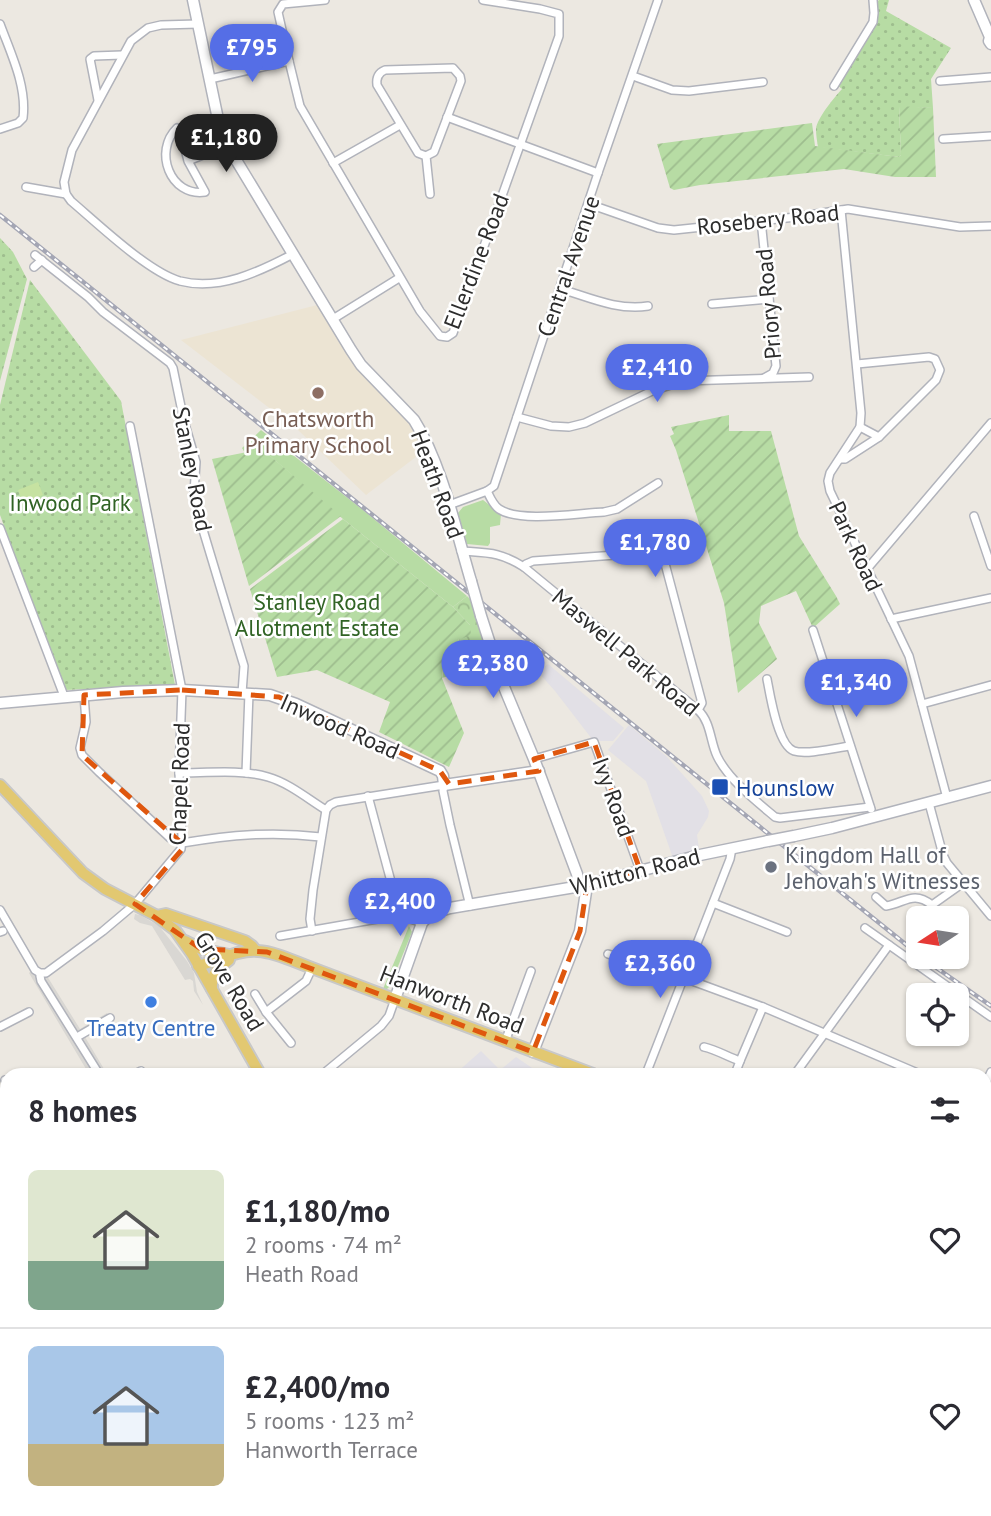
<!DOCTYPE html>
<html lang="en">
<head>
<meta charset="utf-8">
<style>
  body { margin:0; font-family:"PT Sans",sans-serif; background:#f2f2f3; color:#2b2b33; height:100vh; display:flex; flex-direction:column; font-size:26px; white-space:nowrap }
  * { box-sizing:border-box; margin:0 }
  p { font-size:23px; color:#7c7c81 }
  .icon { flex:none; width:38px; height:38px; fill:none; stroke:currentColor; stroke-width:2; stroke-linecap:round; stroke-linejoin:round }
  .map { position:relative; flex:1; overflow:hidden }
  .details { position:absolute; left:0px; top:1068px; width:992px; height:450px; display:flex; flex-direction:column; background:#fff; border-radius:21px 21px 0 0; box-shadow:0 2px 5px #0004 }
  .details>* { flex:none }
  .needle { width:46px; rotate:258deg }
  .controls { position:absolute; left:906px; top:906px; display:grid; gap:14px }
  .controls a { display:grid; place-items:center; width:63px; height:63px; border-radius:10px; background:#fff; box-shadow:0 2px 5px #0004; font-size:35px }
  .price { position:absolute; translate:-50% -60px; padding:0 16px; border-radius:24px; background:#556ee6; color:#fff; font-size:23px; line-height:46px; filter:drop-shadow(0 2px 4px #0008) }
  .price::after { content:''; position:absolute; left:50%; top:42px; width:21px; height:16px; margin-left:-10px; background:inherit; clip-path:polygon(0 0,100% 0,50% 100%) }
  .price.selected { background:#222; color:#fff }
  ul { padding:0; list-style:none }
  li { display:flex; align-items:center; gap:21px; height:175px; padding:0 28px }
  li+li { border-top:2px solid #e1e1e2 }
  li span { display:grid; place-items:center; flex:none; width:196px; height:140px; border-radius:10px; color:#555 }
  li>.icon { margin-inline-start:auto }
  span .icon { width:84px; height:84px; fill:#fffc; stroke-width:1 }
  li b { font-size:30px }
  h2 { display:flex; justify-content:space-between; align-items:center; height:84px; padding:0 28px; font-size:30px }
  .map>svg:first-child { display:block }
  .industrial { fill:#e2e0e6 }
  .education { fill:#ece4d3 }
  .grass { fill:#b7dca4 }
  .forest { fill:url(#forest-crowns) }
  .park { fill:url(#park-dots) }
  .garden { fill:url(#garden-furrows) }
  .pitch { fill:#c6e2a1 }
  .plaza { fill:#d9d7d3 }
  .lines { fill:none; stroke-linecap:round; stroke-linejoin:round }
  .street-casing { stroke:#b1b3bb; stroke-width:10 }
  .secondary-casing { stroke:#b1b3bb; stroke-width:13 }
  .primary-casing { stroke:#c8c8c8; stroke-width:14 }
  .street { stroke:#fff; stroke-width:7 }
  .secondary { stroke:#fff; stroke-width:10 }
  .primary { stroke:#e2c871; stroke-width:10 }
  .rail-casing { stroke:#a4a6b4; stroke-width:4.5 }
  .rail { stroke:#fff; stroke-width:2; stroke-dasharray:5; stroke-linecap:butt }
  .secondary-bridge-casing { stroke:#b1b3bb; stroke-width:13; stroke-linecap:butt }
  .secondary-bridge { stroke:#fff; stroke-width:10 }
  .marked { fill:none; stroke:#df570e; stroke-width:5; stroke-dasharray:14 9; stroke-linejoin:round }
  .education-dot { fill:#8d6e63; stroke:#fff; stroke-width:2.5 }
  .transit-dot { fill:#1a4fb4; stroke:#fff; stroke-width:2.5 }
  .worship-dot { fill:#6b7280; stroke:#fff; stroke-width:2.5 }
  .shop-dot { fill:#3f7fe0; stroke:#fff; stroke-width:2.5 }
  .labels { text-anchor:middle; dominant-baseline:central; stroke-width:5; stroke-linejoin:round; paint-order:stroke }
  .street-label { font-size:23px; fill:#2d2d2d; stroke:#fff }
  .education-label { font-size:23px; fill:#785e54; stroke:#fff }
  .park-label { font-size:23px; fill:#306324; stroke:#fff }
  .transit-label { font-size:23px; fill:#164399; stroke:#fff; text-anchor:start }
  .worship-label { font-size:23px; fill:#5b616d; stroke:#fff; text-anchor:start }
  .shop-label { font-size:23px; fill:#366cbe; stroke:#fff }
</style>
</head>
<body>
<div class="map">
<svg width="991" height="1516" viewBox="0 0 991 1516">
  <defs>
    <pattern id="forest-crowns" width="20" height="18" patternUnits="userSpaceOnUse" patternTransform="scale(1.75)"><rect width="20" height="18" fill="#b7dca4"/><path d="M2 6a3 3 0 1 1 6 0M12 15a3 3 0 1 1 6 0" fill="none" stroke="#9ebd8e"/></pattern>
    <pattern id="park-dots" width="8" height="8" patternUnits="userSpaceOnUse" patternTransform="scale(1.75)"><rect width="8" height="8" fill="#b7dca4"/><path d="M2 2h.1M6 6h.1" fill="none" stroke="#9ebd8e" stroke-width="1.8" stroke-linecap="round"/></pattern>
    <pattern id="garden-furrows" width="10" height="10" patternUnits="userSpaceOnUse" patternTransform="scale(1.75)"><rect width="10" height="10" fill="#b7dca4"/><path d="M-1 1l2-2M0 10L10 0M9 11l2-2" fill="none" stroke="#9ebd8e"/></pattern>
  </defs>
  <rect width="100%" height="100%" fill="#ece8e1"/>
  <!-- industrial -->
  <g class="industrial">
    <path d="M548 664 624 728 613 741H600L592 739 555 691 538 672Z"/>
    <path d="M629 725 667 757 702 796 709 811 708 817 697 835 700 855 674 861 646 781 608 750Z"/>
    <path d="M481 1051 500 1070 516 1057 541 1074H455Z"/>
  </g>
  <!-- education -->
  <g class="education">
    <path d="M321 304 351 350 414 422 425 450 366 495 298 430 181 340Z"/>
    <path d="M576 1510H636L640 1516H576Z"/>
    <path d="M828 1510H860L864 1516H820Z"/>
  </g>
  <!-- grass -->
  <g class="grass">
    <path d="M261 430 363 510 467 596 453 607 343 519 262 449 245 453 242 448Z"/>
    <path d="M483 500 501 514 500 525 490 527V543L488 546 467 544 458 513 463 507Z"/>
    <path d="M409 926 412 932 390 986 386 990 383 989Z"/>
  </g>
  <!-- forest -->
  <path class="forest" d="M467 596 471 600 490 663 442 678C445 658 458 640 470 625L453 607Z"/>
  <!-- park -->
  <g class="park">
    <path d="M879 0H889L886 11 951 48 931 79 933 108 899 107 901 155 899 157 818 147C817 141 816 135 816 129 817 118 834 98 842 89L837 85 876 23 877 2Z"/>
    <path d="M0 238 13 252 27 279 0 381Z"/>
    <path d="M30 280 121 401 175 685 65 690 0 515V405Z"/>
  </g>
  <!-- garden -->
  <g class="garden">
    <path d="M899 106 933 108 936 177H895L844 169 700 185 674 190 670 188 657 144 812 123 815 146 899 157 901 155Z"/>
    <path d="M729 415V431H771L799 536 836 596 840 604 813 628 796 591 761 606 759 623 777 659 738 693 724 603 676 450 670 436 674 434 671 427Z"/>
    <path d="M262 449 341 516 249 586 212 459Z"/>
    <path d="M343 519 453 607 470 625 471 635 458 640 459 661 443 669 442 678 464 733 449 767 379 732 390 702 317 670 277 677 250 589Z"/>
  </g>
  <!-- pitch -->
  <path class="pitch" d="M38 482 43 495 23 503 18 490Z"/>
  <!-- plaza -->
  <g class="plaza">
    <path d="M135 914 140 915 159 926 187 961 194 973 197 992 203 1005 194 991 193 981 190 979 185 980 152 926 140 923 134 919Z"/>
    <path d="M32 970 37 975 47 976 80 1029 107 1013 111 1021 85 1037 107 1074H89L29 973Z"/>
  </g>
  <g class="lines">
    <!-- street casing -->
    <g class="street-casing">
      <g id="street">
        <path d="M325 0 283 4 278 12 289 61 300 106 420 311 440 336 447 337 453 333 559 36V14L540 9 483 0"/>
        <path d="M0 24C11 54 27 86 23 118L18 123 0 129"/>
        <path d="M198 24 161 25 148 28 131 41 72 150 64 182 66 194 71 201C97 223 148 272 180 281 219 291 259 272 293 254"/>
        <path d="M633 76 672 90 689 91 763 82"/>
        <path d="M210 79 289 61"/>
        <path d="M940 81 991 77"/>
        <path d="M834 86 873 22 874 13 873 0"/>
        <path d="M98 100 90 59 94 56 122 55"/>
        <path d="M447 117 598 173"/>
        <path d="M943 139 991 136"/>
        <path d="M426 156 418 153 377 85C376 78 378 73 385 70L453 68 460 76 461 81 434 152 426 156 430 194"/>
        <path d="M188 161 205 192C170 197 153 151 177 128L180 130 188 161 227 145"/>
        <path d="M333 163 400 125"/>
        <path d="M26 187 66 194"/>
        <path d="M589 204 658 228 674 230 796 217 848 209 960 227 991 226"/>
        <path d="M841 210 861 413 860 427 830 473 828 481 830 491 909 656 947 798"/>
        <path d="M761 220 776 366 773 373 764 378"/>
        <path d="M35 255 88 297 103 312 170 363 173 368 184 421 196 462 194 493 197 510 244 666 242 693"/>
        <path d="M34 267 42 260"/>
        <path d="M561 289C588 297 618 311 648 306"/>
        <path d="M712 304 769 299"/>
        <path d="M333 319 399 278"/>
        <path d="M857 364 929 357 935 359 940 370 936 380 879 437 860 427"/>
        <path d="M517 417 551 426 569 427 585 423 652 391 683 381 809 377"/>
        <path d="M840 459H845L879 437"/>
        <path d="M487 491C490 497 493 505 499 509 520 523 578 513 604 512L617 509 658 483"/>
        <path d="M449 505 487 491 494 486 598 173 658 0"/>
        <path d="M974 516 991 566"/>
        <path d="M0 528 64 696"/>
        <path d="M461 551C490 553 500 552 524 567L698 710C711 722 710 741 717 756 728 779 756 801 775 817L780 818 870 807"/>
        <path d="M524 567 526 564 533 561 657 552 663 556 702 703 698 710"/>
        <path d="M867 569 991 423"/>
        <path d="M891 619 991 598"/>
        <path d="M813 630 871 809"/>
        <path d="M767 679C770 695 778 746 794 751 807 755 835 748 850 746"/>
        <path d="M84 695 86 722 80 748 82 755 99 772 170 838 182 843"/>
        <path d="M922 704 991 685"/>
        <path d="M534 759 594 742 640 870"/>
        <path d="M179 773C206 773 242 769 268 777 289 783 308 799 326 810"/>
        <path d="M246 773 249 693"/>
        <path d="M368 796 400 915"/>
        <path d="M929 803 943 855 947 863 991 916"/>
        <path d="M182 843C231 835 271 831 321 837"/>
        <path d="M876 897 886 906C905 903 913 890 932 905"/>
        <path d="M713 903 787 932"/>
        <path d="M0 910 35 970 40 973H46L103 931 135 904 181 849 182 836 179 773 182 690 130 426"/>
        <path d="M942 919 932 905 963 883"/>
        <path d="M865 928 991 1017"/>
        <path d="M312 931 310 919 313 890 326 810 330 805 336 802 444 785 443 791 450 825 470 906"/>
        <path d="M0 932 3 931"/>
        <path d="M280 936 400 915 422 923"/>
        <path d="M608 954 684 978 763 1007 920 1074"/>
        <path d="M40 976 41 981 99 1074"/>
        <path d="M255 994 266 1012 306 981 312 968"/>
        <path d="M266 1012 291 1043"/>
        <path d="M0 1027 29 1012"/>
        <path d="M77 1037 110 1018"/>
        <path d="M505 1042 531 971"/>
        <path d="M704 1047C717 1050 728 1057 740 1061L763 1007"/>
        <path d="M135 1074 141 1071"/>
        <path d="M323 1074 381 1026 389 1016 395 999"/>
        <path d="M646 1074 730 859 732 848"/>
        <path d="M735 1074 740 1061"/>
        <path d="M795 1074 889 945"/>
        <path d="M5 1080 7 1084"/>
        <path d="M985 1085 991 1072"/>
        <path d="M985 1103 991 1106"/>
        <path d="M0 1156 7 1153"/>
        <path d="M0 1259 7 1289"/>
        <path d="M985 1340 991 1336"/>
        <path d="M985 1388 991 1396"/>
        <path d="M985 1496 991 1504"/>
        <path d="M46 1510 47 1516"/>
        <path d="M537 1510 540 1516"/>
        <path d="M677 1510 681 1516"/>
        <path d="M918 1510 922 1516"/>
        <path d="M498 1516 507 1510"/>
        <path d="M735 1516 743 1510"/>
      </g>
    </g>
    <!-- secondary casing -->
    <g class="secondary-casing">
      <g id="secondary">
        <path d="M193 0 219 124 227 145 351 350 361 365 414 420C442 464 456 531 471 581"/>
        <path d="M974 0 990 37 989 41 991 44"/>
        <path d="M481 616 504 687 534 759 577 874 579 886"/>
        <path d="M0 703 123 692 182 690 270 695 296 704 440 771 443 776 444 785 539 771"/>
        <path d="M794 836 832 828 991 786"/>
        <path d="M395 999 422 923 430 914 450 908 587 885 700 855 768 841"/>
        <path d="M533 1052 580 931 587 885"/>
        <path d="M296 1516 306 1510"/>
      </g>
    </g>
    <!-- primary casing -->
    <g class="primary-casing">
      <g id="primary">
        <path d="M0 785 83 873 105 889 155 915 175 930 192 954 260 1074"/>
        <path d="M157 916 166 914 245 941 252 946 255 950"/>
        <path d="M185 941 201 949 229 955"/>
        <path d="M198 966C217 961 239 949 258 951 276 952 295 962 312 968L593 1074"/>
        <path d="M212 989C211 974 218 968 229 960"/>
        <path d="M985 1219 991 1221"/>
        <path d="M0 1277 7 1274"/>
        <path d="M169 1510V1516"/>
        <path d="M375 1510 379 1516"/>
      </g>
    </g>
    <!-- street -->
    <use href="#street" class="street"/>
    <!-- secondary -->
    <use href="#secondary" class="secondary"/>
    <!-- primary -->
    <use href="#primary" class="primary"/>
    <!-- rail casing -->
    <g class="rail-casing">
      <g id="rail">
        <path d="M0 215 919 955"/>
        <path d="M921 957 991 1006"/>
      </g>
    </g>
    <!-- rail -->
    <use href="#rail" class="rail"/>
    <!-- secondary-bridge casing -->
    <g class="secondary-bridge-casing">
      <g id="secondary-bridge">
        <path d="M471 581 481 616"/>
        <path d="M768 841 794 836"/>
      </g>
    </g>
    <!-- secondary-bridge -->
    <use href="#secondary-bridge" class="secondary-bridge"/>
  </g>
  <!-- marked area -->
  <path class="marked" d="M182 690 279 697 440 771 449 784 539 771 534 759 594 742 640 870 587 885 580 931 533 1052 267 952 201 949 135 904 185 846 82 755 84 695Z"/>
  <!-- markers -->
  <circle class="education-dot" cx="318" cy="393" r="7"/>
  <rect class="transit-dot" x="711" y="778" width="18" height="18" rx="3.5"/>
  <circle class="worship-dot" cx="771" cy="867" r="7"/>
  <circle class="shop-dot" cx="151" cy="1002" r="7"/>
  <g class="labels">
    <!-- street labels -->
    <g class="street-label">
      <text transform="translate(768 219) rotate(-6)">Rosebery Road</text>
      <text transform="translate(476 261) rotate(-69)">Ellerdine Road</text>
      <text transform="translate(568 266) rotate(-71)">Central Avenue</text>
      <text transform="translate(768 304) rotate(-95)">Priory Road</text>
      <text transform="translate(193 469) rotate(79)">Stanley Road</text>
      <text transform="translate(438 484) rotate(70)">Heath Road</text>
      <text transform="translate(856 546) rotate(65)">Park Road</text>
      <text transform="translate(626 652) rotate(40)">Maswell Park Road</text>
      <text transform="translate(340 726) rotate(24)">Inwood Road</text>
      <text transform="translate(179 784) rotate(-88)">Chapel Road</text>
      <text transform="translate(614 797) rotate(70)">Ivy Road</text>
      <text transform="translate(635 871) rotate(-14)">Whitton Road</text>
      <text transform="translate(230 981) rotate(59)">Grove Road</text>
      <text transform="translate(452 999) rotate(21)">Hanworth Road</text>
    </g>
    <!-- education labels -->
    <g class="education-label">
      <text x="318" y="418">Chatsworth<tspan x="318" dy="26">Primary School</tspan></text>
    </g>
    <!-- park labels -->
    <g class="park-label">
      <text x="70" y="502">Inwood Park</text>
      <text x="317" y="601">Stanley Road<tspan x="317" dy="26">Allotment Estate</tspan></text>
    </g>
    <!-- transit labels -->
    <g class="transit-label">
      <text x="736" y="787">Hounslow</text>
    </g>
    <!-- worship labels -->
    <g class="worship-label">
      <text x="785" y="854">Kingdom Hall of<tspan x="785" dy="26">Jehovah's Witnesses</tspan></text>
    </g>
    <!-- shop labels -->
    <g class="shop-label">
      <text x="151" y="1027">Treaty Centre</text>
    </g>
  </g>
</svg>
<div class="controls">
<a><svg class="needle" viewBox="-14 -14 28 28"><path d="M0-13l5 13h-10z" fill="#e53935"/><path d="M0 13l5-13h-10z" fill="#7c7c81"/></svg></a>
<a><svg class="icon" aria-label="locate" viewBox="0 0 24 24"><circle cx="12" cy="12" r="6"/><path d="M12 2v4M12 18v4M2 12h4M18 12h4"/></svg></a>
</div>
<b class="price" style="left:252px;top:84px">£795</b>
<b class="price selected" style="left:226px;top:174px">£1,180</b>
<b class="price" style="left:657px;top:404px">£2,410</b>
<b class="price" style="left:655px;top:579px">£1,780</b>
<b class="price" style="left:493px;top:700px">£2,380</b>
<b class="price" style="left:856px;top:719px">£1,340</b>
<b class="price" style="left:400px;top:938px">£2,400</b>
<b class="price" style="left:660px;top:1000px">£2,360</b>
<section class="details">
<h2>8 homes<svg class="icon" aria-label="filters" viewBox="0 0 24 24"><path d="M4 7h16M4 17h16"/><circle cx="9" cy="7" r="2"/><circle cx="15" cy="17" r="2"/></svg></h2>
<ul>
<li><span style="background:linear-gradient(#dfe7d0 65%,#7fa58c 0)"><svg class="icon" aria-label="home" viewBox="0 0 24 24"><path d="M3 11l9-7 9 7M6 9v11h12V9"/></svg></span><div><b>£1,180/mo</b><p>2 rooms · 74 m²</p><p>Heath Road</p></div><svg class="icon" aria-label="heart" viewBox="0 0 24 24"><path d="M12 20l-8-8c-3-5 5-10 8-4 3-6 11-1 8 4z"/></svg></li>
<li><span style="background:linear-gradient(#a9c7e8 70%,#c2b280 0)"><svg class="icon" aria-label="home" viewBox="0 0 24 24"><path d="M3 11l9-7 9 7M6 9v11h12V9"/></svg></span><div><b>£2,400/mo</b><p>5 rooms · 123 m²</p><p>Hanworth Terrace</p></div><svg class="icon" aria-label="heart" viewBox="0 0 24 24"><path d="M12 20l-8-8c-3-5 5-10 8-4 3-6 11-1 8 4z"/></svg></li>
</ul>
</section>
</div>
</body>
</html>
